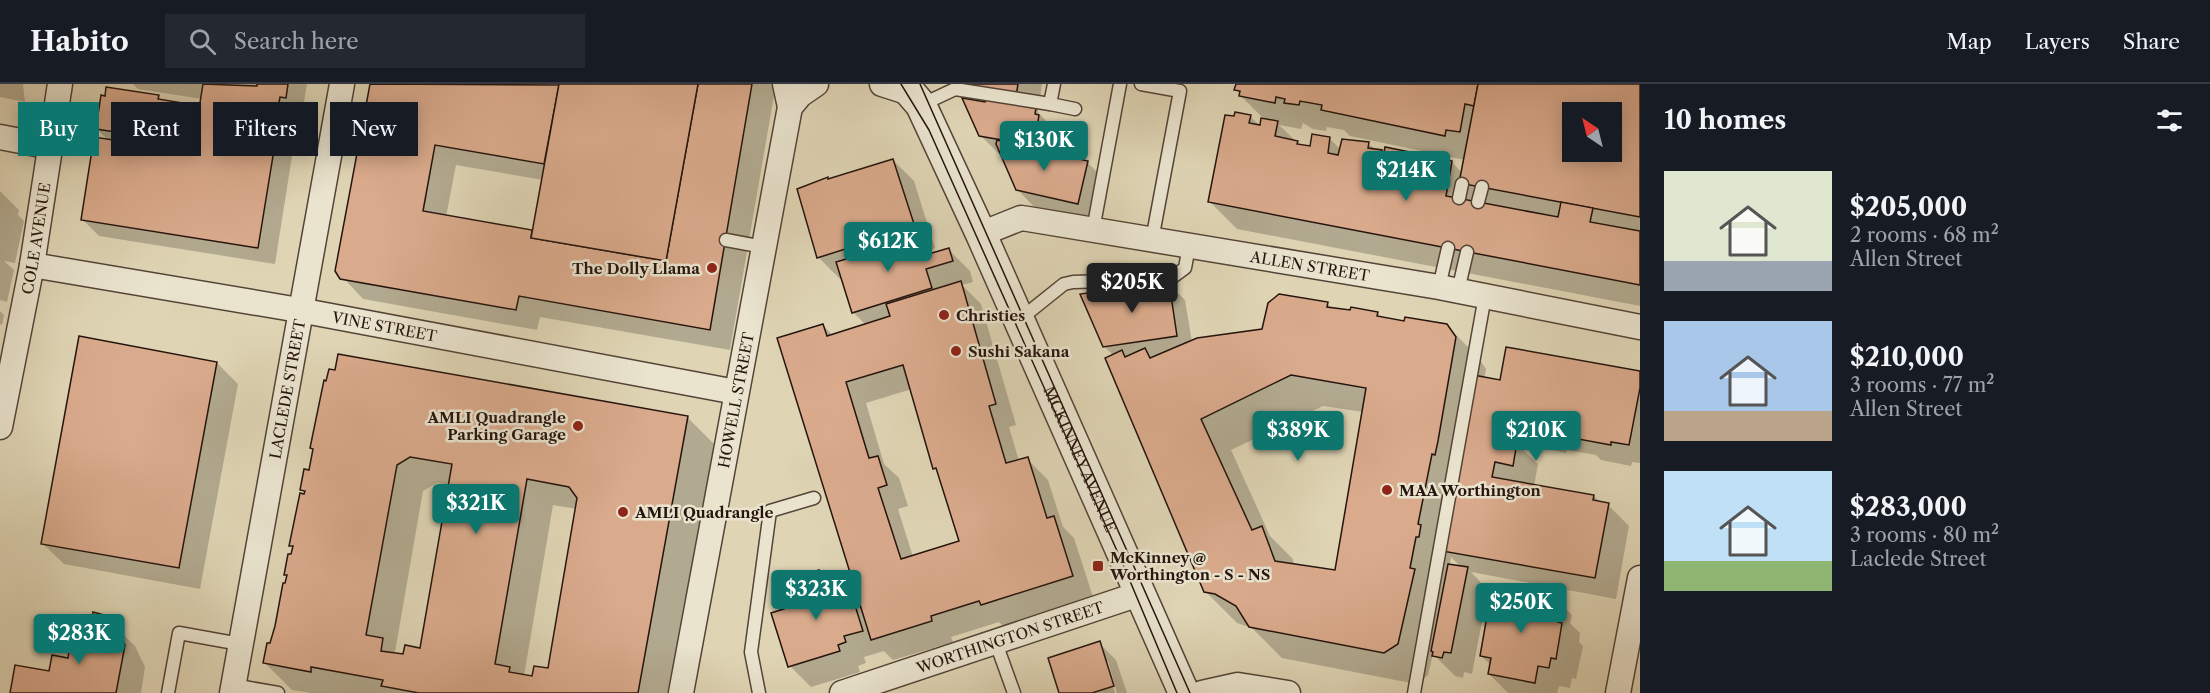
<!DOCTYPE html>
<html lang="en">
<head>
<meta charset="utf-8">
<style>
  body { margin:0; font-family:"Libre Caslon Text",serif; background:#242831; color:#f1f3f6; height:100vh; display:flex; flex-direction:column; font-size:22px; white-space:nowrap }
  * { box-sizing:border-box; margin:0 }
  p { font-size:20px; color:#9ea1a6 }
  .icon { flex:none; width:33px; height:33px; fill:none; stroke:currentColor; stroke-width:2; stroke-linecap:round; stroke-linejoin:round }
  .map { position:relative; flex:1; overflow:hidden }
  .drawer { display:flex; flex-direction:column; background:#171b24; width:570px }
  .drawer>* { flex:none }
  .hud { position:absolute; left:18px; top:18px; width:570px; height:54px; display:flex; gap:12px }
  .needle { width:39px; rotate:325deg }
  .tools { position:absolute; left:1562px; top:18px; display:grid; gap:12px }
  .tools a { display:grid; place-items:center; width:60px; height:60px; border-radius:0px; background:#171b24; box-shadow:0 3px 15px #0003; font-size:30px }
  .price { position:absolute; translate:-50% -51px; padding:0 14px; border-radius:6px; background:#0f766e; color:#fff; font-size:20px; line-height:39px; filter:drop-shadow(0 2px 3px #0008) }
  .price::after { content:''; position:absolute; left:50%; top:36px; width:18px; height:14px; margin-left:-9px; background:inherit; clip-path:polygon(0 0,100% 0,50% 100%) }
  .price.selected { background:#222; color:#fff }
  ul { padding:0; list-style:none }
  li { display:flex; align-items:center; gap:18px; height:150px; padding:0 24px }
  li span { display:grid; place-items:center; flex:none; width:168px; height:120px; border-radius:0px; color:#555 }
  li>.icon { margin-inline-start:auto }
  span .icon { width:72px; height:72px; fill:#fffc; stroke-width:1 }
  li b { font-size:26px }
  h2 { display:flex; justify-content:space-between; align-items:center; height:72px; padding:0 24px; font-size:26px }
  .pill { padding:0 21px; border-radius:0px; background:#171b24; box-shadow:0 3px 15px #0003; font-size:21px; line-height:54px }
  .pill.selected { background:#0f766e; color:#fff }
  header { display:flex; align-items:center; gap:36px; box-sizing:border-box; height:84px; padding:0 30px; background:#171b24; border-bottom:2px solid #363941 }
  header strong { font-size:28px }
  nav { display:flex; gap:33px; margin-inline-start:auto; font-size:21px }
  .search { width:420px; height:54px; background:#242831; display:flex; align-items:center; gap:15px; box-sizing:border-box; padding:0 21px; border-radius:0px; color:#9ea1a6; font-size:22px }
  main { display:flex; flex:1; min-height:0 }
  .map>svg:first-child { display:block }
  .shadow { fill:#0003; fill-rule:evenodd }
  .building { fill:#d9aa8c; stroke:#25140d; stroke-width:1.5; fill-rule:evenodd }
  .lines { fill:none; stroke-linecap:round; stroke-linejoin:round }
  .service-casing { stroke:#544437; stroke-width:15 }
  .minor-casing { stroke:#544437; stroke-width:27 }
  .tertiary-casing { stroke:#544437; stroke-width:33 }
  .service { stroke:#eae4cf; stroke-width:12 }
  .minor { stroke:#eae4cf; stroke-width:24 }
  .tertiary { stroke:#eae4cf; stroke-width:30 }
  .tram { stroke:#25140d; stroke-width:1.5 }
  .poi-dot { fill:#8f2418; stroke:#eae4cf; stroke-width:2 }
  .labels { text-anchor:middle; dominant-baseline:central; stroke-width:5; stroke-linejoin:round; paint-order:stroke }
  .street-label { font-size:15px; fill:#25140d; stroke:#eae4cf }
  .poi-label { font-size:15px; font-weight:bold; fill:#25140d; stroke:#eae4cf; text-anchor:start }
</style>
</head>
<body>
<header>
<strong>Habito</strong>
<div class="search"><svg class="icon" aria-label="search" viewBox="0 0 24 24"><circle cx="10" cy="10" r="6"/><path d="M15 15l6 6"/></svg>Search here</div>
<nav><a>Map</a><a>Layers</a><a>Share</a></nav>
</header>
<main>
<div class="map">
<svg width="1640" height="609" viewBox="0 0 1640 609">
  <rect width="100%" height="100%" fill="#dfd5b5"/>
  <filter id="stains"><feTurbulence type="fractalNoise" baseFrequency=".00333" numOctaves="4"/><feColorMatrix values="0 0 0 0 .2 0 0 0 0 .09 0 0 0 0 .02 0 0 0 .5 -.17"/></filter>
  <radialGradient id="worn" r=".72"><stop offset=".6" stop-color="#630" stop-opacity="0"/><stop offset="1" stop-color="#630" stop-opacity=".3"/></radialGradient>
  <!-- shadow -->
  <g class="shadow">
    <path d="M0 0H23L25 18 0 13Z"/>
    <path d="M133 0H307L302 30 296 29 292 50 295 53 275 180 99 152 82 135 109 57 97 45 158 12 163 18 182 21 194 32 189 62 141 57V62L193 70 202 15 138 5Z"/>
    <path d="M371 0H546L560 2V0H776L730 266 540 233 537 246 363 215 337 187ZM456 81 543 96 534 148 446 133Z"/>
    <path d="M953 0H1042L1038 28 1060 53 1057 71 1087 78 1108 99 1099 140 1038 127 1017 105 1002 73 980 51 969 17Z"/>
    <path d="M1237 0H1640V222L1237 145 1210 118 1235 34 1250 32 1261 43 1263 34 1241 12 1236 5ZM1572 28H1611V68H1572ZM1303 39 1313 45 1326 47 1327 43 1344 46 1350 52 1465 76 1462 89 1452 78 1420 80 1410 70 1385 71 1368 60 1341 66 1330 55 1311 64 1301 62 1279 41 1301 45Z"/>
    <path d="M893 76 914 97 935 164 928 167 932 171 949 166 970 187 973 198 962 201 981 220 1016 341 1009 343 1019 377 1027 375 1048 396 1063 443 1074 454 1093 513 1003 542 999 538 951 553 953 558 893 576 884 567 864 573 866 579 858 582 860 588 811 603 790 582 807 519 803 509 796 502 819 487 836 504 848 500 858 511 823 241 833 252 866 241 853 228 843 194 840 195 819 174 799 106ZM912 305 961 458 913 473 898 425 908 422 899 394 884 380 866 319Z"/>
    <path d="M0 107 19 126 18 131 24 137 15 179 4 177 14 186 7 218 0 216Z"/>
    <path d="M1168 199 1185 216 1192 258 1263 246 1327 220 1333 225 1377 229 1382 235 1446 241 1478 273 1486 285 1484 295 1501 298 1640 289V379L1632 378 1631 382 1601 376 1596 371 1567 366 1566 369 1524 359 1522 365 1538 380 1534 402 1594 412 1601 419 1608 421 1629 442 1616 515 1471 488 1488 506 1472 590 1464 588 1463 594 1455 592 1433 570 1428 591 1416 600 1282 574 1252 544 1237 539 1206 508 1114 272 1104 262ZM1323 322 1363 328 1336 487 1295 481 1292 474 1270 452 1231 366ZM1451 473 1462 484 1450 481Z"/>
    <path d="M0 227 4 231 2 241 0 240Z"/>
    <path d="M217 279 238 300 200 505 64 480 42 459Z"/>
    <path d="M687 333 714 360 669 609H311L292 606 265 579 287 501 288 493 285 490 294 465 291 461 306 412 302 405 310 388 314 366ZM437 399 450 401 421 565 404 572 398 571 395 568 423 407ZM553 421 577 425 549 586 533 594 524 592Z"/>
    <path d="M1551 510 1572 531 1570 539 1580 549 1579 558 1583 562 1576 595 1572 594 1570 604 1559 602 1557 609H1508L1489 590 1491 581 1481 572 1502 519Z"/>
    <path d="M113 541 135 562 145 583 141 609H12L50 589 89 563Z"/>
    <path d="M1099 559 1116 576 1127 609H1117L1108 577H1105L1115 609H1060Z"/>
  </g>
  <!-- building -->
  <g class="building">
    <path d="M203 0 257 2V0H288L286 14 280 13 276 34 279 35 258 164 81 136 94 53 192 68Z"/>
    <path d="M370 0 559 1 544 80 435 61 423 127 532 146 531 154 666 177 698 0H752L710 246 519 212 516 226 340 195 335 187Z"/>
    <path d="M698 0 666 177 531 154 559 0Z"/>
    <path d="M952 0H1018L1016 12Z"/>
    <path d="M1236 0H1478L1474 22 1465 20 1460 48 1446 46 1445 52 1321 26 1322 21 1300 17 1299 21 1284 19 1285 15 1276 13 1275 19 1239 12 1240 7 1234 6Z"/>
    <path d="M1478 0H1640V133L1459 99ZM1572 28H1611V68H1572Z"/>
    <path d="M106 3 159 11 158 15 183 19 178 51 143 45V48L130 46 129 50 96 45 101 11 105 12Z"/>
    <path d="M962 14 985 18 986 15 1036 24 1035 30 1039 31 1035 56 1027 55 1026 60 979 52Z"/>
    <path d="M1235 28 1251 31 1249 39 1260 41 1261 34 1278 37 1275 52 1298 57 1297 60 1310 62 1312 50 1330 53 1328 69 1338 71 1342 55 1369 58 1368 64 1382 66 1380 78 1382 79 1385 63 1410 68 1408 81 1418 82 1421 71 1452 77 1446 112 1558 133 1561 118 1593 124 1590 138 1640 147V201L1208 118 1225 31 1234 32Z"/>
    <path d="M997 56 1088 77 1078 120 1016 106 996 60Z"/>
    <path d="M893 75 915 143 817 174 797 105 828 93V95Z"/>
    <path d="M917 153 922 172 949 164 953 177 926 185 932 204 852 229 836 178 863 170 861 165 885 158 887 162Z"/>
    <path d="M961 197 996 320 989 322 1006 379 1028 373 1047 434 1054 432 1073 492 981 521 979 517 931 532 932 537 871 556 777 254 823 240 827 252 890 232 886 220ZM903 281 933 385 936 384 959 457 901 475 878 404 887 401 878 372 869 374 846 298Z"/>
    <path d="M1169 198 1177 252 1103 263 1080 210Z"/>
    <path d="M1279 210 1328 218 1327 223 1350 226 1351 223 1378 228 1377 232 1404 237 1405 233 1447 240 1456 253 1438 357 1435 371 1432 370 1418 440 1421 441 1419 453H1416L1410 484 1415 485 1398 560 1384 569 1249 543 1236 522 1215 510 1204 508 1105 274 1122 266 1125 273 1145 264 1150 274 1197 254 1262 245 1268 219ZM1291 291 1366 304 1335 486 1275 477 1262 442 1252 446 1201 335Z"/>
    <path d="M79 252 217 278 179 484 41 460Z"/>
    <path d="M1506 263 1640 287V304L1629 361 1611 358V361L1578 355 1579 351 1546 346 1545 349 1513 343V340L1503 338 1500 355 1517 358 1513 382 1495 378 1492 393 1594 411 1593 416 1609 419 1595 494 1442 467 1473 291 1500 296Z"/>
    <path d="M338 270 688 332 638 609H419L381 602 383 596 311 583V588L263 579 267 559H270L275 542 283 499H285L287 491H284L288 470H291L293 462H289L300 409 304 410 305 407 300 406 304 385 309 386 313 365 310 364 324 296 326 297 329 285 335 286ZM410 373 452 380 420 564 405 561 403 570 381 567 383 554 366 551 397 381ZM527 395 569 403 577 414 548 584 534 582 532 592 509 588 510 583 495 580Z"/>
    <path d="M1448 480 1468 483 1451 569 1444 568 1442 574 1432 572 1433 568 1431 567Z"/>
    <path d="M819 486 825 506 848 499 863 547 844 552 846 558 838 561 840 567 788 583 771 529 805 518 799 501 794 503 792 495Z"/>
    <path d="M1504 500 1551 509 1548 525 1560 527 1558 538 1562 539 1556 575 1551 574 1549 584 1538 582 1535 599 1488 590 1491 574 1480 572 1490 515 1500 517Z"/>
    <path d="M93 528 104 531 114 539 125 561 116 609H10L15 581 49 587 52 571 68 574 70 558 88 561Z"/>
    <path d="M1100 557 1114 602 1092 609H1059L1048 574Z"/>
  </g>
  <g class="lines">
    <!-- service casing -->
    <g class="service-casing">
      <g id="service">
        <path d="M1054 0 1050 20 1075 25"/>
        <path d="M1141 0 1180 7 1152 156"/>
        <path d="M921 21 955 5 1050 20"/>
        <path d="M1459 114 1462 100"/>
        <path d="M1478 118 1482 103"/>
        <path d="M1093 146 1120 0"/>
        <path d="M726 156 764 163"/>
        <path d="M1439 203 1448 164"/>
        <path d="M1458 207 1467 168"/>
        <path d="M1019 236 1064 200 1073 198 1170 195 1185 184 1189 162"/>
        <path d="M996 559 1014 609"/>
        <path d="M233 601 278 609"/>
        <path d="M168 609 179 549 240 560"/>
        <path d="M759 609 751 568 770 427 814 414"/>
        <path d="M1414 609 1485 212"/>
      </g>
    </g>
    <!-- minor casing -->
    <g class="minor-casing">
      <g id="minor">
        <path d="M882 0 913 10"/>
        <path d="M790 23 800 11 816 0"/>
        <path d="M0 53 52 63"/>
        <path id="s1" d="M981 150 1021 134 1028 135 1439 203 1640 243"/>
        <path id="s2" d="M32 181 299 226 736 308"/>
        <path id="s3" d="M0 343 32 181 60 0"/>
        <path id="s4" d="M232 609 342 0"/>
        <path id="s5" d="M681 609 790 23 785 0"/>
        <path id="s6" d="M842 609 1142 509"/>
        <path d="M1202 609 1238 601 1288 609"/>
        <path d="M1618 609 1640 494"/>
      </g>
    </g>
    <!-- tertiary casing -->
    <g class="tertiary-casing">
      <g id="tertiary">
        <path id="s7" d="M903 0 921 21 981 150 1184 609"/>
      </g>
    </g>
    <!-- service -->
    <use href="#service" class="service"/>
    <!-- minor -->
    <use href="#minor" class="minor"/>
    <!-- tertiary -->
    <use href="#tertiary" class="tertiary"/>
    <!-- tram -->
    <g class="tram">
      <path d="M901 0 929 46 1122 478 1177 609"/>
      <path d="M920 0 1190 609"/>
    </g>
  </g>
  <!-- markers -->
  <g class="poi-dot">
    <circle cx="712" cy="184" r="6"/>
    <circle cx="944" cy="231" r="6"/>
    <circle cx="956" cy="267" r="6"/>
    <circle cx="578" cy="342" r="6"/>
    <circle cx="1387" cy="406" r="6"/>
    <circle cx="623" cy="428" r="6"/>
    <rect x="1092" y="476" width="12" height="12" rx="3"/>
  </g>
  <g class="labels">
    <!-- street labels -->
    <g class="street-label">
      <text stroke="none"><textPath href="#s3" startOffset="192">COLE AVENUE</textPath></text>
      <text stroke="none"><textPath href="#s1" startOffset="336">ALLEN STREET</textPath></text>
      <text stroke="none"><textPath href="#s2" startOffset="358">VINE STREET</textPath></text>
      <text stroke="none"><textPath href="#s4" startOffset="309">LACLEDE STREET</textPath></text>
      <text stroke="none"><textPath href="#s5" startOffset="298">HOWELL STREET</textPath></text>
      <text stroke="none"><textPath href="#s7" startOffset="416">MCKINNEY AVENUE</textPath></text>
      <text stroke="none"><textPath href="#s6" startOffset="177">WORTHINGTON STREET</textPath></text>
    </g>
    <!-- poi labels -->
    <g class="poi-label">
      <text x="700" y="184" text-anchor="end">The Dolly Llama</text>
      <text x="956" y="231">Christies</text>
      <text x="968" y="267">Sushi Sakana</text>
      <text x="566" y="333" text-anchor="end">AMLI Quadrangle<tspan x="566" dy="17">Parking Garage</tspan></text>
      <text x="1399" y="406">MAA Worthington</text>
      <text x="635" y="428">AMLI Quadrangle</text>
      <text x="1110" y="473">McKinney @<tspan x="1110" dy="17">Worthington - S - NS</tspan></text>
    </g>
  </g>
  <rect width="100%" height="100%" filter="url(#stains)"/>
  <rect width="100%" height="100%" fill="url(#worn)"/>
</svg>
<div class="tools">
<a><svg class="needle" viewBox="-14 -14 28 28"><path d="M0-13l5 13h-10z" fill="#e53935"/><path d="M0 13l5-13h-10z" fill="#9ea1a6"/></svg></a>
</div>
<b class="price" style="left:1044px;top:88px">$130K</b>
<b class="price" style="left:1406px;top:118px">$214K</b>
<b class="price" style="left:888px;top:189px">$612K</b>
<b class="price selected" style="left:1132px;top:230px">$205K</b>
<b class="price" style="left:1298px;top:378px">$389K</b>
<b class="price" style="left:1536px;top:378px">$210K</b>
<b class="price" style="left:476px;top:451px">$321K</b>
<b class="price" style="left:816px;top:537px">$323K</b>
<b class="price" style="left:1521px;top:550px">$250K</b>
<b class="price" style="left:79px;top:581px">$283K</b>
<div class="hud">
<a class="pill selected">Buy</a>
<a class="pill">Rent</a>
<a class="pill">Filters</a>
<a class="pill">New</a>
</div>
</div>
<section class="drawer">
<h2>10 homes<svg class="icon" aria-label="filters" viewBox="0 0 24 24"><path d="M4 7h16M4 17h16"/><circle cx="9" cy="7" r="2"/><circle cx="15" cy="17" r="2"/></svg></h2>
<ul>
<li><span style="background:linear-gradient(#dfe7d0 75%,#9aa5b1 0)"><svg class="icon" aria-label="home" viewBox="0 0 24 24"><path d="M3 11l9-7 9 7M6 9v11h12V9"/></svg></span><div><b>$205,000</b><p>2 rooms · 68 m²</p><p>Allen Street</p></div></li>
<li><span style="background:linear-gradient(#a9c7e8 75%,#b9a48a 0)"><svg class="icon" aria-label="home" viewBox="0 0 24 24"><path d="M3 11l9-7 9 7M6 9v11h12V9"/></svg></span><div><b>$210,000</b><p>3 rooms · 77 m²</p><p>Allen Street</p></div></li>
<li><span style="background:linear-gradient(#bfe0f5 75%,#8fb573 0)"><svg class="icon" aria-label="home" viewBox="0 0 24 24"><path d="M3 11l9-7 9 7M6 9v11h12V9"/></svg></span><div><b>$283,000</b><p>3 rooms · 80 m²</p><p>Laclede Street</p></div></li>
</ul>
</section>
</main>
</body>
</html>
